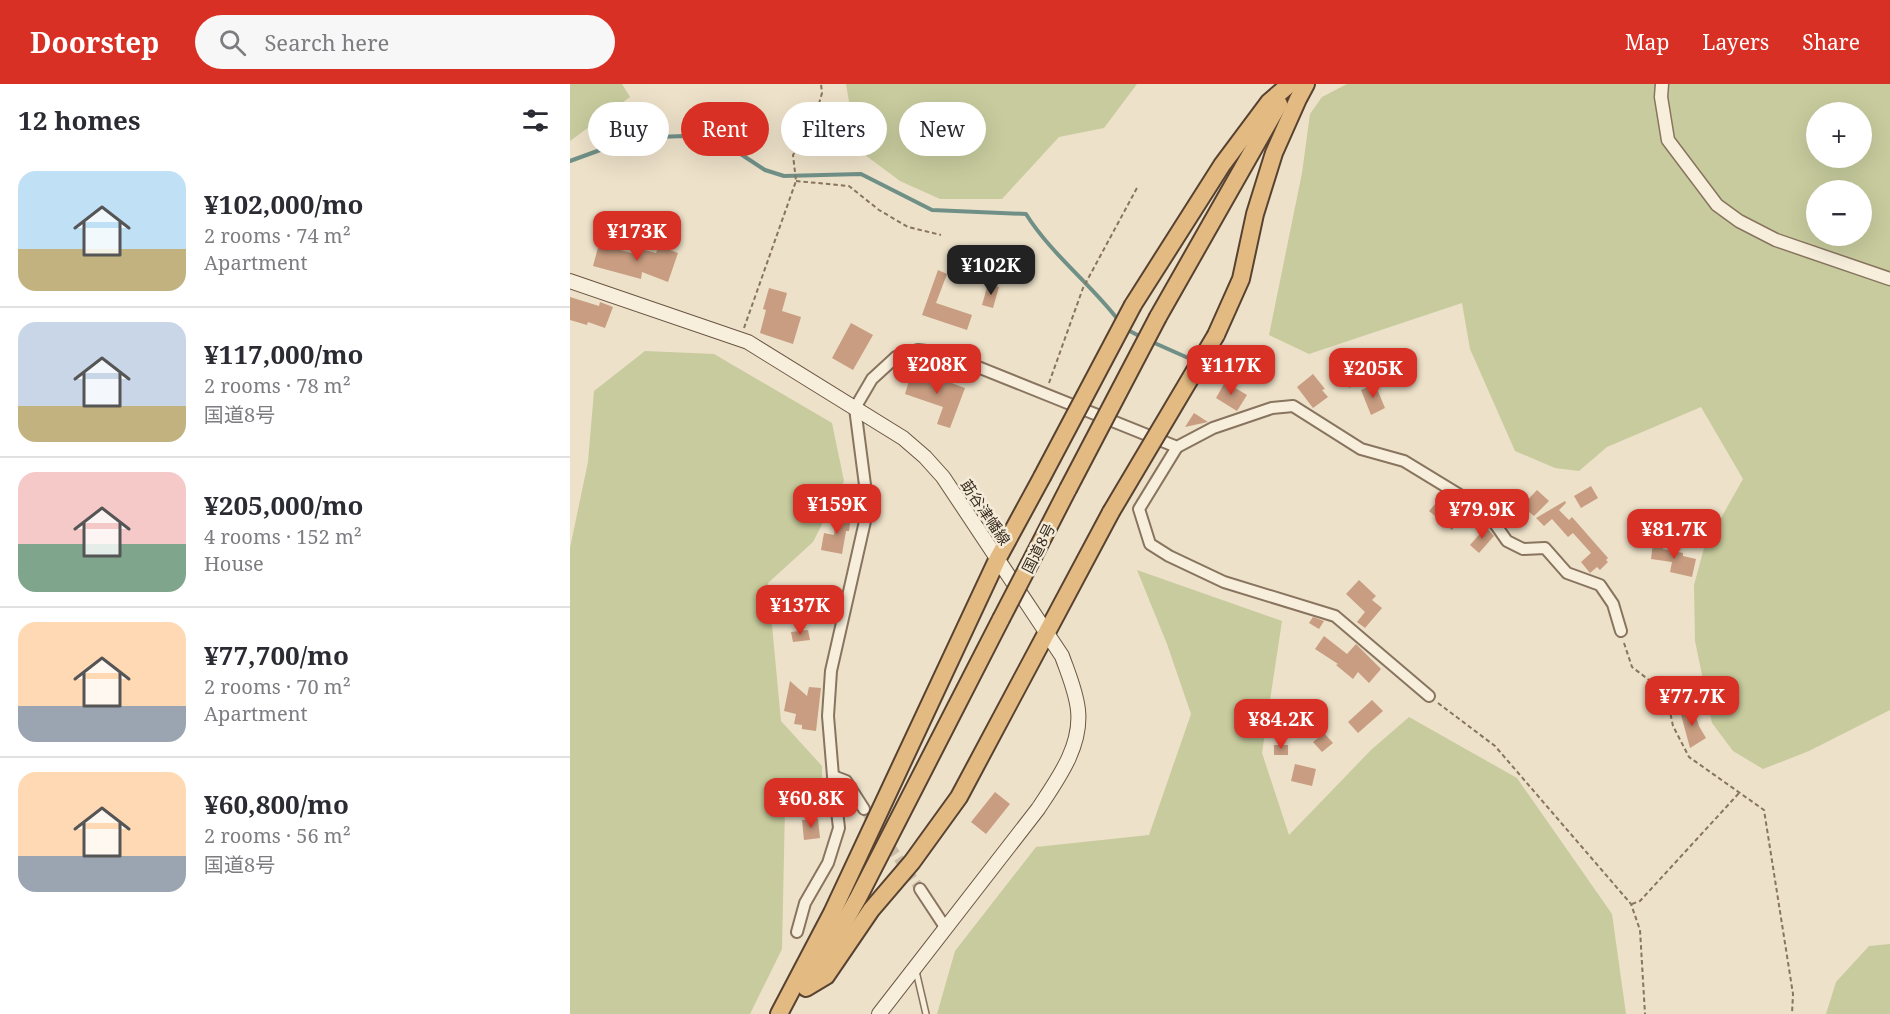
<!DOCTYPE html>
<html lang="en">
<head>
<meta charset="utf-8">
<style>
  body { margin:0; font-family:"Noto Serif","Noto Sans JP",serif; background:#f7f7f7; color:#2b2b33; height:100vh; display:flex; flex-direction:column; font-size:22px; white-space:nowrap }
  * { box-sizing:border-box; margin:0 }
  p { font-size:20px; color:#7c7c81 }
  .icon { flex:none; width:33px; height:33px; fill:none; stroke:currentColor; stroke-width:2; stroke-linecap:round; stroke-linejoin:round }
  .map { position:relative; flex:1; overflow:hidden }
  .drawer { display:flex; flex-direction:column; background:#fff; width:570px }
  .drawer>* { flex:none }
  .banner { position:absolute; left:18px; top:18px; width:570px; height:54px; display:flex; gap:12px }
  .tools { position:absolute; left:1236px; top:18px; display:grid; gap:12px }
  .tools a { display:grid; place-items:center; width:66px; height:66px; border-radius:50%; background:#fff; box-shadow:0 6px 24px #0002; font-size:30px }
  .price { position:absolute; translate:-50% -51px; padding:0 14px; border-radius:12px; background:#d93025; color:#fff; font-size:20px; line-height:39px; filter:drop-shadow(0 2px 3px #0008) }
  .price::after { content:''; position:absolute; left:50%; top:36px; width:18px; height:14px; margin-left:-9px; background:inherit; clip-path:polygon(0 0,100% 0,50% 100%) }
  .price.selected { background:#222; color:#fff }
  ul { padding:0; list-style:none }
  li { display:flex; align-items:center; gap:18px; height:150px; padding:0 18px }
  li+li { border-top:2px solid #e1e1e2 }
  li span { display:grid; place-items:center; flex:none; width:168px; height:120px; border-radius:18px; color:#555 }
  li>.icon { margin-inline-start:auto }
  span .icon { width:72px; height:72px; fill:#fffc; stroke-width:1 }
  li b { font-size:26px }
  h2 { display:flex; justify-content:space-between; align-items:center; height:72px; padding:0 18px; font-size:26px }
  .pill { padding:0 21px; border-radius:27px; background:#fff; box-shadow:0 6px 24px #0002; font-size:21px; line-height:54px }
  .pill.selected { background:#d93025; color:#fff }
  header { display:flex; align-items:center; gap:36px; box-sizing:border-box; height:84px; padding:0 30px; background:#d93025; color:#fff }
  header strong { font-size:28px }
  nav { display:flex; gap:33px; margin-inline-start:auto; font-size:21px }
  .search { width:420px; height:54px; background:#f7f7f7; display:flex; align-items:center; gap:15px; box-sizing:border-box; padding:0 21px; border-radius:33px; color:#7c7c81; font-size:22px }
  main { display:flex; flex:1; min-height:0 }
  .map>svg:first-child { display:block }
  .green { fill:#c7cb9d; fill-rule:evenodd }
  .lines { fill:none; stroke-linecap:round; stroke-linejoin:round }
  .stream { stroke:#709087; stroke-width:4 }
  .building { fill:#c89d81 }
  .minor-tunnel { stroke:#c9bda7; stroke-width:10; stroke-dasharray:10 5; stroke-linecap:butt }
  .service-casing { stroke:#88745f; stroke-width:8 }
  .minor-casing { stroke:#88745f; stroke-width:14 }
  .tertiary-casing { stroke:#88745f; stroke-width:15 }
  .secondary-casing { stroke:#6a5542; stroke-width:16 }
  .trunk-casing { stroke:#574232; stroke-width:20 }
  .path { stroke:#88745f; stroke-width:2; stroke-dasharray:4.5 3; stroke-linecap:butt }
  .service { stroke:#f7efdc; stroke-width:5 }
  .minor { stroke:#f7efdc; stroke-width:10 }
  .tertiary { stroke:#f7efdc; stroke-width:12 }
  .secondary { stroke:#f7efdc; stroke-width:14 }
  .trunk { stroke:#e2ba82; stroke-width:16 }
  .trunk-bridge-casing { stroke:#574232; stroke-width:20; stroke-linecap:butt }
  .trunk-bridge { stroke:#e2ba82; stroke-width:16 }
  .labels { text-anchor:middle; dominant-baseline:central; stroke-width:5; stroke-linejoin:round; paint-order:stroke }
  .street-label { font-size:15px; fill:#3a2c21; stroke:#f4ecd9 }
</style>
</head>
<body>
<header>
<strong>Doorstep</strong>
<div class="search"><svg class="icon" aria-label="search" viewBox="0 0 24 24"><circle cx="10" cy="10" r="6"/><path d="M15 15l6 6"/></svg>Search here</div>
<nav><a>Map</a><a>Layers</a><a>Share</a></nav>
</header>
<main>
<section class="drawer">
<h2>12 homes<svg class="icon" aria-label="filters" viewBox="0 0 24 24"><path d="M4 7h16M4 17h16"/><circle cx="9" cy="7" r="2"/><circle cx="15" cy="17" r="2"/></svg></h2>
<ul>
<li><span style="background:linear-gradient(#bfe0f5 65%,#c2b280 0)"><svg class="icon" aria-label="home" viewBox="0 0 24 24"><path d="M3 11l9-7 9 7M6 9v11h12V9"/></svg></span><div><b>¥102,000/mo</b><p>2 rooms · 74 m²</p><p>Apartment</p></div></li>
<li><span style="background:linear-gradient(#c9d6e8 70%,#c2b280 0)"><svg class="icon" aria-label="home" viewBox="0 0 24 24"><path d="M3 11l9-7 9 7M6 9v11h12V9"/></svg></span><div><b>¥117,000/mo</b><p>2 rooms · 78 m²</p><p>国道8号</p></div></li>
<li><span style="background:linear-gradient(#f6c9c9 60%,#7fa58c 0)"><svg class="icon" aria-label="home" viewBox="0 0 24 24"><path d="M3 11l9-7 9 7M6 9v11h12V9"/></svg></span><div><b>¥205,000/mo</b><p>4 rooms · 152 m²</p><p>House</p></div></li>
<li><span style="background:linear-gradient(#ffd9b3 70%,#9aa5b1 0)"><svg class="icon" aria-label="home" viewBox="0 0 24 24"><path d="M3 11l9-7 9 7M6 9v11h12V9"/></svg></span><div><b>¥77,700/mo</b><p>2 rooms · 70 m²</p><p>Apartment</p></div></li>
<li><span style="background:linear-gradient(#ffd9b3 70%,#9aa5b1 0)"><svg class="icon" aria-label="home" viewBox="0 0 24 24"><path d="M3 11l9-7 9 7M6 9v11h12V9"/></svg></span><div><b>¥60,800/mo</b><p>2 rooms · 56 m²</p><p>国道8号</p></div></li>
</ul>
</section>
<div class="map">
<svg width="1320" height="930" viewBox="0 0 1320 930">
  <rect width="100%" height="100%" fill="#ede1c9"/>
  <!-- green -->
  <g class="green">
    <path d="M0 0H52L60 13 0 57Z"/>
    <path d="M276 0H567L534 44 489 53 432 115H370L330 97 287 65Z"/>
    <path d="M777 0H1320V626L1239 667 1193 685 1163 667 1142 639 1125 557 1124 501 1134 464 1173 395 1131 323 1037 363 1009 387 985 384 945 367 900 265 892 219 739 270 699 251 732 89 740 30 752 13ZM1246 28H1292V74H1246ZM1246 106H1292V152H1246Z"/>
    <path d="M75 267 144 270 262 339 274 397 243 458 198 499 211 637 252 682V719L215 723 212 865 180 930H0V464L18 378 24 307Z"/>
    <path d="M567 486 712 537 692 669 719 751 801 666 839 633 947 694 1042 830 1056 930H367L385 867 466 763 579 751 621 630 597 560Z"/>
    <path d="M1320 860V930H1256L1266 898 1299 862Z"/>
  </g>
  <g class="lines">
    <!-- stream -->
    <g class="stream">
      <path d="M0 77 63 54 114 52 166 67 195 86 214 92 291 90 362 126 456 130C481 170 521 200 549 237"/>
      <path d="M556 245 573 254"/>
      <path d="M580 257 625 277"/>
      <path d="M635 281 664 294"/>
    </g>
  </g>
  <!-- building -->
  <g class="building">
    <path d="M29 160 65 170 67 164 86 169 89 162 108 169 98 198 72 188 71 195 23 182Z"/>
    <path d="M368 186 377 190 366 219 402 231 397 246 352 231Z"/>
    <path d="M418 200 429 203 423 224 412 221Z"/>
    <path d="M199 204 217 209 212 227 231 233 223 260 190 249 196 226 193 225Z"/>
    <path d="M0 213 29 222 30 218 43 223 35 244 18 238 17 241 0 236Z"/>
    <path d="M281 239 303 251 283 286 262 274Z"/>
    <path d="M775 278 778 285 785 281 792 298 779 304 775 296 768 299 762 284Z"/>
    <path d="M360 286 369 288 368 294 395 304 380 344 367 340 373 323 335 310 341 290 357 296Z"/>
    <path d="M743 290 755 305 752 306 758 313 743 324 727 303Z"/>
    <path d="M655 298 677 311 667 327 646 314Z"/>
    <path d="M805 300 815 324 801 331 791 306Z"/>
    <path d="M624 329 638 338 615 343Z"/>
    <path d="M1021 402 1028 414 1011 424 1004 412Z"/>
    <path d="M967 406 979 417 964 432 952 422Z"/>
    <path d="M876 413 896 429 882 446 859 427 866 419 870 422Z"/>
    <path d="M995 417 996 419 989 426 999 436 1002 433 1038 474 1036 476 1038 478 1030 486 1027 483 1020 489 1011 478 1021 469 1003 449 998 453 982 435 974 442 966 434Z"/>
    <path d="M266 429 281 431 279 447H276L272 470 251 466 254 449 264 451Z"/>
    <path d="M916 443 924 452 909 469 900 461Z"/>
    <path d="M1083 459 1094 461 1093 465 1113 469V472L1126 475 1122 493 1100 488 1102 478 1081 475Z"/>
    <path d="M789 496 806 512 802 516 812 524 795 544 787 538 795 528 776 510Z"/>
    <path d="M743 533 754 537 749 545 739 539Z"/>
    <path d="M238 546 240 556 223 558 221 548Z"/>
    <path d="M754 552 777 570 786 560 811 585 799 599 788 588 783 595 766 581 768 580 745 565Z"/>
    <path d="M220 597 237 612 239 603 251 604 246 647 232 645V641L224 640 226 630 214 627Z"/>
    <path d="M802 616 813 627 788 649 778 638Z"/>
    <path d="M1123 623 1129 642 1136 654 1120 664 1110 627Z"/>
    <path d="M754 649 763 659 752 668 743 658Z"/>
    <rect x="704" y="661" width="14" height="10"/>
    <path d="M725 680 746 685 742 702 721 697Z"/>
    <path d="M425 708 440 720 416 750 401 738Z"/>
    <path d="M248 735 250 754 234 756 232 736Z"/>
  </g>
  <g class="lines">
    <!-- minor-tunnel -->
    <path class="minor-tunnel" d="M294 725 350 805"/>
    <!-- service casing -->
    <g class="service-casing">
      <path id="service" d="M346 887 356 930"/>
    </g>
    <!-- minor casing -->
    <g class="minor-casing">
      <g id="minor">
        <path d="M607 363 569 425 580 460 599 472 654 498 765 532 859 612"/>
        <path d="M263 692 276 697 294 725"/>
        <path d="M350 805 375 843"/>
        <path d="M227 848 235 819 258 779 269 744 263 692 258 632 261 587 298 424 285 324 302 295 326 273 348 266 373 269 607 363 643 344 702 324 723 322 791 365 834 377 916 427 937 457 953 465 975 464 997 489 1030 501 1043 520 1051 547"/>
      </g>
    </g>
    <!-- tertiary casing -->
    <g class="tertiary-casing">
      <path id="tertiary" d="M1092 0 1091 13 1098 56 1147 121 1169 137 1206 156 1320 195"/>
    </g>
    <!-- secondary casing -->
    <g class="secondary-casing">
      <path id="secondary" d="M0 197 178 258 333 354 355 373 373 393 492 572C498 589 506 607 508 626 512 663 487 696 468 725L309 930"/>
    </g>
    <!-- trunk casing -->
    <g class="trunk-casing">
      <g id="trunk">
        <path d="M563 221 652 81 699 18 720 0"/>
        <path d="M588 233 709 20"/>
        <path d="M646 251 671 195 685 130 704 69 728 15 736 0"/>
        <path d="M460 479 498 405"/>
        <path d="M242 895 288 814 431 535"/>
        <path d="M236 904 256 892 301 826 342 778 389 713 541 428"/>
        <path d="M209 930 262 829 428 474 472 393"/>
      </g>
    </g>
    <!-- path -->
    <g class="path">
      <path d="M226 97 279 102 309 126 338 143 371 151"/>
      <path d="M174 244 226 97 223 71 243 41 252 9 251 0"/>
      <path d="M479 299 513 204 568 102"/>
      <path d="M1054 559 1062 583 1096 609 1103 642 1119 673 1194 726 1223 910 1222 930"/>
      <path d="M868 619 925 662 1061 820 1070 846 1075 930"/>
      <path d="M1062 820 1070 817 1170 708"/>
    </g>
    <!-- service -->
    <use href="#service" class="service"/>
    <!-- minor -->
    <use href="#minor" class="minor"/>
    <!-- tertiary -->
    <use href="#tertiary" class="tertiary"/>
    <!-- secondary -->
    <use href="#secondary" class="secondary"/>
    <!-- trunk -->
    <use href="#trunk" class="trunk"/>
    <!-- trunk-bridge casing -->
    <g class="trunk-bridge-casing">
      <g id="trunk-bridge">
        <path d="M472 393 563 221"/>
        <path d="M498 405 588 233"/>
        <path d="M541 428 646 251"/>
        <path d="M431 535 460 479"/>
      </g>
    </g>
    <!-- trunk-bridge -->
    <use href="#trunk-bridge" class="trunk-bridge"/>
  </g>
  <g class="labels">
    <!-- street labels -->
    <g class="street-label">
      <text transform="translate(416 428) rotate(56)">莇谷津幡線</text>
      <text transform="translate(468 464) rotate(-63)">国道8号</text>
    </g>
  </g>
</svg>
<div class="tools">
<a>+</a>
<a>−</a>
</div>
<b class="price" style="left:67px;top:178px">¥173K</b>
<b class="price selected" style="left:421px;top:212px">¥102K</b>
<b class="price" style="left:367px;top:311px">¥208K</b>
<b class="price" style="left:661px;top:312px">¥117K</b>
<b class="price" style="left:803px;top:315px">¥205K</b>
<b class="price" style="left:267px;top:451px">¥159K</b>
<b class="price" style="left:912px;top:456px">¥79.9K</b>
<b class="price" style="left:1104px;top:476px">¥81.7K</b>
<b class="price" style="left:230px;top:552px">¥137K</b>
<b class="price" style="left:1122px;top:643px">¥77.7K</b>
<b class="price" style="left:711px;top:666px">¥84.2K</b>
<b class="price" style="left:241px;top:745px">¥60.8K</b>
<div class="banner">
<a class="pill">Buy</a>
<a class="pill selected">Rent</a>
<a class="pill">Filters</a>
<a class="pill">New</a>
</div>
</div>
</main>
</body>
</html>
